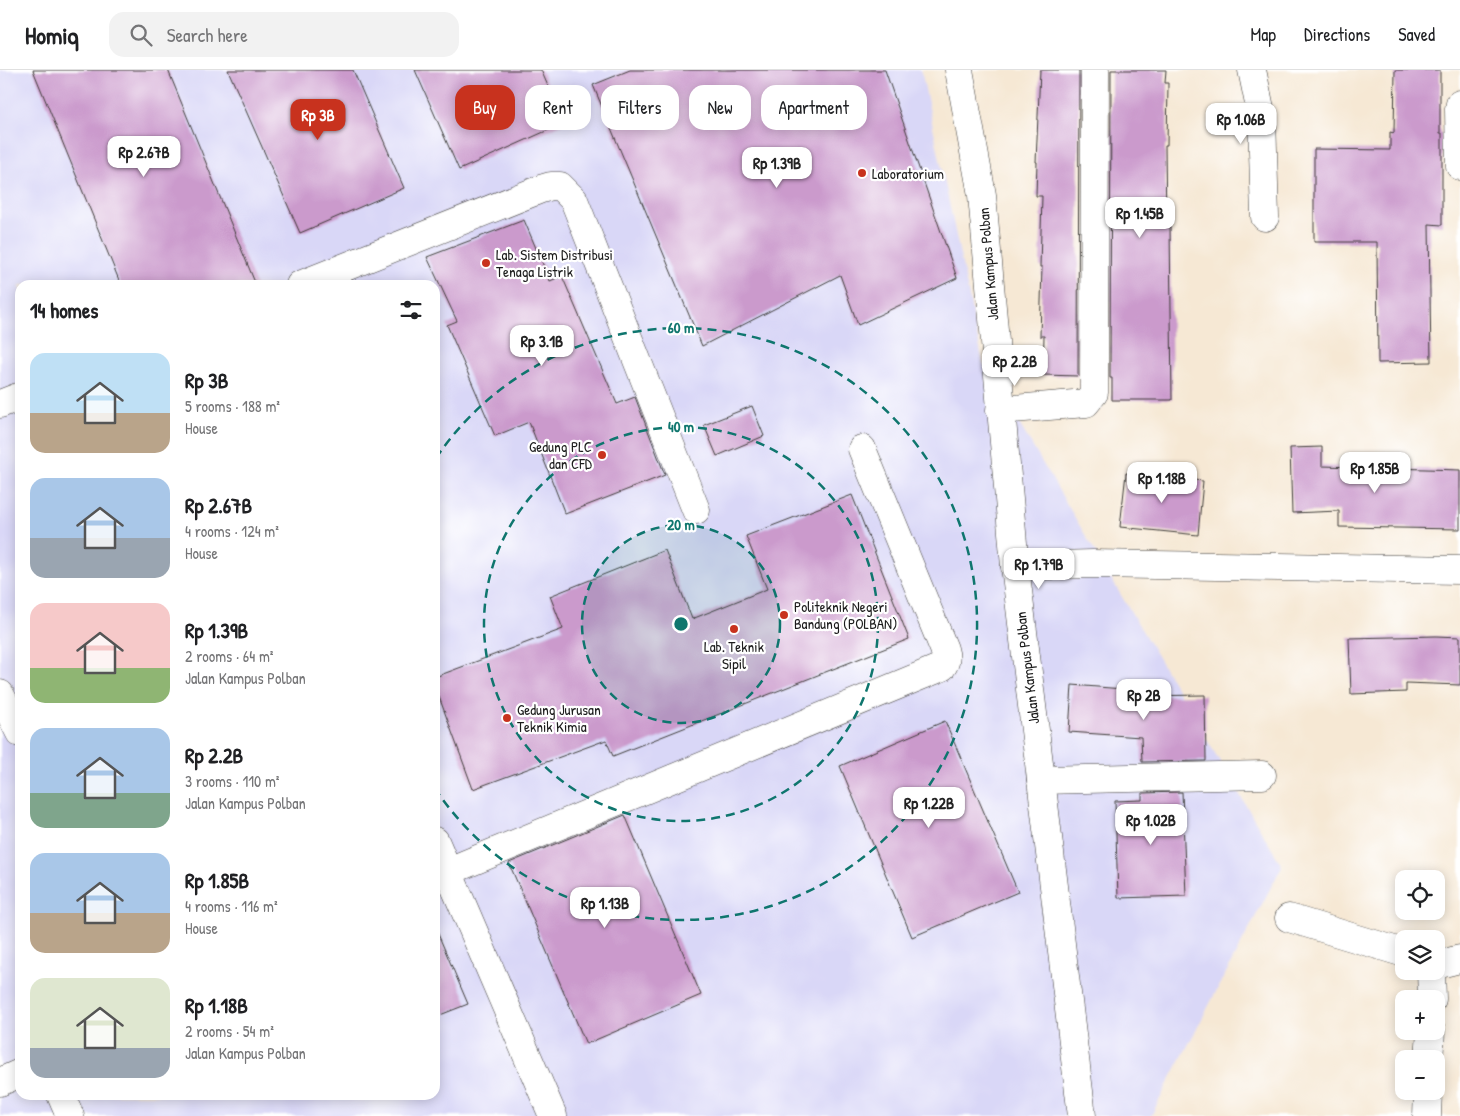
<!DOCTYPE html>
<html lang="en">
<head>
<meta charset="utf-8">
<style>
  body { margin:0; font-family:"Patrick Hand",sans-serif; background:#f2f2f2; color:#202124; height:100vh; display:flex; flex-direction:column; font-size:19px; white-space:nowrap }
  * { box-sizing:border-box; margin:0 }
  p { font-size:16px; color:#757577 }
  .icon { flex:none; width:28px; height:28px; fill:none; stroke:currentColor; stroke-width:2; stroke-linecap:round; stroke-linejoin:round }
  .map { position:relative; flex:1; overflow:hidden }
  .sheet { position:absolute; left:15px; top:210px; width:425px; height:820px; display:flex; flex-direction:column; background:#fff; border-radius:15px; box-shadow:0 2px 12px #0003 }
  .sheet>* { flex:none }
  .banner { position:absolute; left:455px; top:15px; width:475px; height:45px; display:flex; gap:10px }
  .controls { position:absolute; left:1395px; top:800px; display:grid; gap:10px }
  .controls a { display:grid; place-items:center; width:50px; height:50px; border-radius:10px; background:#fff; box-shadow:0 2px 12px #0003; font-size:25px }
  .price { position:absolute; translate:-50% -42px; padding:0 11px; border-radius:10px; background:#fff; color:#222; font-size:16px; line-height:32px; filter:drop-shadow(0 1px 2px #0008) }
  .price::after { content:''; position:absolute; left:50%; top:30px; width:15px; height:11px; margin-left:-8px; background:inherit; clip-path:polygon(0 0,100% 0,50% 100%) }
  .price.current { background:#c8321e; color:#fff }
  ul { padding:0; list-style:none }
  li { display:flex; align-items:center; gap:15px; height:125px; padding:0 15px }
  li span { display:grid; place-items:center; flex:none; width:140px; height:100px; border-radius:15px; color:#555 }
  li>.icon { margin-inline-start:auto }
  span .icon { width:60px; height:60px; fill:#fffc; stroke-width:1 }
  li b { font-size:21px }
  h2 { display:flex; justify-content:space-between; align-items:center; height:60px; padding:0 15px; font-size:21px }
  .chip { padding:0 18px; border-radius:15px; background:#fff; box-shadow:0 2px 12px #0003; font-size:18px; line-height:45px }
  .chip.current { background:#c8321e; color:#fff }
  header { display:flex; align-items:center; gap:30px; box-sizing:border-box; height:70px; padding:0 25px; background:#fff; border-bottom:1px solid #e0e0e0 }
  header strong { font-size:24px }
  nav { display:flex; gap:28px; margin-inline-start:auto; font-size:18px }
  .search { width:350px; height:45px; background:#f2f2f2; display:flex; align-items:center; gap:12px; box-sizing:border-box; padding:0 18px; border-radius:15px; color:#757577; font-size:19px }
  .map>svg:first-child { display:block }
  .built { fill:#d9d7f7; fill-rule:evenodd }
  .building { fill:#cb9acc }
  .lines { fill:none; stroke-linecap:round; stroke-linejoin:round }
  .minor-casing { stroke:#3d3b38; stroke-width:29 }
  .minor { stroke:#fff; stroke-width:28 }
  .ring { fill:none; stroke:#0f766e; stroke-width:2.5; stroke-dasharray:9 6 }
  .poi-dot { fill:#c8321e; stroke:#fff; stroke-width:2 }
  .labels { text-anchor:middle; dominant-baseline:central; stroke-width:4.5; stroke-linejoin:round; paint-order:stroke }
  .poi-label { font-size:15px; fill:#1c1c1c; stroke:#fff; text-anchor:start }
  .street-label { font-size:15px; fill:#1c1c1c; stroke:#fff }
  .centre { fill:#0f766e; stroke:#fff; stroke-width:2.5 }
  .ring-label { font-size:15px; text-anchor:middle; font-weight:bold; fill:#0f766e; stroke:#fff; stroke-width:4.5; stroke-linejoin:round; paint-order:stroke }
</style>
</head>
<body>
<header>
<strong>Homiq</strong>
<div class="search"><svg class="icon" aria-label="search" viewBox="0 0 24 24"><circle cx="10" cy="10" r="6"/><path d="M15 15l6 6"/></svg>Search here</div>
<nav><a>Map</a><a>Directions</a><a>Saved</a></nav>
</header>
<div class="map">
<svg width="1460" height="1046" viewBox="0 0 1460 1046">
  <rect width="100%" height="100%" fill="#fff"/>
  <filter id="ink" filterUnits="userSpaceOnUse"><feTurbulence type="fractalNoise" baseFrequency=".02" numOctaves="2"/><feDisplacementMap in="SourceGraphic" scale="10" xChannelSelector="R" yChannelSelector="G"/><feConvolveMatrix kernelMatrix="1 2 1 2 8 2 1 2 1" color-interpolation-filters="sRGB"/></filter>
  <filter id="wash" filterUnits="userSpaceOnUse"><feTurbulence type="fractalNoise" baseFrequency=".0096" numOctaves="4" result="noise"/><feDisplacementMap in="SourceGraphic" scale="20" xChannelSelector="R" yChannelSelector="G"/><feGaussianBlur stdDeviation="1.12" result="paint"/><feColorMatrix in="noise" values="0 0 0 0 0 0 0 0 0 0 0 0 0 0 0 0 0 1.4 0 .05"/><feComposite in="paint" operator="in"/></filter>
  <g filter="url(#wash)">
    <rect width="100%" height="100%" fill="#f6e8d4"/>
    <!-- built -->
    <path class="built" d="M0 0H921L983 293 1282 796 1151 1046H0ZM20 215H435V1025H20Z"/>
    <g id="blocks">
      <!-- building -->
      <g class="building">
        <path d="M33 0H168L256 215H121Z"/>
        <path d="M228 0H353L404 118 300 163Z"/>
        <path d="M415 0H541L564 53 459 100Z"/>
        <path d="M630 0H885L957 208 858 255 840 205 702 276 593 15Z"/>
        <path d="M1040 0H1079L1078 306 1043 305 1044 266H1040L1042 197H1040L1042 126H1036L1037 92H1036Z"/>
        <path d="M1111 0H1166L1165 13H1168L1167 75H1165L1166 156H1170L1172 330H1112V308H1110Z"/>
        <path d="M1395 0H1440V63H1442V155L1429 154 1431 292 1378 293 1377 172H1314V79L1390 80V62L1394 63Z"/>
        <path d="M524 150 550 211 562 206 617 334 635 327 665 405 565 444 529 352 495 366 447 255 457 251 427 187Z"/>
        <path d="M752 336 764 366 717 386 704 355Z"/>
        <path d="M1322 377V396L1460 400V459L1339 457V441L1292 443 1290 378Z"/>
        <path d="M1126 403 1203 411 1198 465 1120 457Z"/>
        <path d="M852 425 909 569 613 686 606 670 473 719 435 616V607L563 559 550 526 665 480 692 549 767 519 746 466Z"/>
        <path d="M1436 566 1460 567V615L1406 613V622L1351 624 1349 568Z"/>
        <path d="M1072 615 1136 620V626L1205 625 1206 691 1142 692 1141 667 1069 662Z"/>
        <path d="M945 651 1018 822 912 867 840 696Z"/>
        <path d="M1182 722 1186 826 1118 828 1115 731 1142 730V723Z"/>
        <path d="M625 745 701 925 586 974 509 793Z"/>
        <path d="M435 857 468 934 435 947Z"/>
      </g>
    </g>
  </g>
  <g filter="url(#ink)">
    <use href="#blocks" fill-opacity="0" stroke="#3d3b38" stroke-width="1"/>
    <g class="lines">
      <!-- minor casing -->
      <g class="minor-casing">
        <g id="minor">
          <path d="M959 0 982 125 1015 496 1082 1046"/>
          <path d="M1252 0 1262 48 1265 147"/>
          <path d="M1460 34 1459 39 1460 96"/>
          <path d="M300 215 541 119 551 116H560L574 130 696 440"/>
          <path d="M0 334 18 327 20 333"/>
          <path d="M1000 340 1086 333 1094 323 1095 0"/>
          <path d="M1015 496 1093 494 1460 500"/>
          <path d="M0 624 20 663"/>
          <path d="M1041 710 1262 705"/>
          <path d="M435 771 553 1046"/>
          <path d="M449 801 942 597C947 591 946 586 944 579L862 379"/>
          <path d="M1289 848 1404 883"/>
          <path d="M1436 895 1460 889"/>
          <path d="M1431 901 1432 929"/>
          <path d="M1429 989 1431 961"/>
          <path d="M0 1012 20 1003"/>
          <path d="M61 1025 70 1046"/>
          <path d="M1427 1046 1428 1021"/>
        </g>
      </g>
      <!-- minor -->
      <use href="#minor" class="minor"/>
    </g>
  </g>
  <!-- distance rings -->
  <circle cx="681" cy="554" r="99" fill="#0f766e" fill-opacity=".12"/>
  <g class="ring">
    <circle cx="681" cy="554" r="99"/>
    <circle cx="681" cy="554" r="197"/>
    <path d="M436 388A296 296 0 1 1 436 720"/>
  </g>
  <!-- markers -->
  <g class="poi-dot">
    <circle cx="862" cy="103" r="5"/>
    <circle cx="486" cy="193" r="5"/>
    <circle cx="602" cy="385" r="5"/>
    <circle cx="784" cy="545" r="5"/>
    <circle cx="734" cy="559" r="5"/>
    <circle cx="507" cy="648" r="5"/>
  </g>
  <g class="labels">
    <!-- poi labels -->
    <g class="poi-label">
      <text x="872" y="103">Laboratorium</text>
      <text x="496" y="184">Lab. Sistem Distribusi<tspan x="496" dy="17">Tenaga Listrik</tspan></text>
      <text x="592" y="376" text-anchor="end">Gedung PLC<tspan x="592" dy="17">dan CFD</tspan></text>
      <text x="794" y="536">Politeknik Negeri<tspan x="794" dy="17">Bandung (POLBAN)</tspan></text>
      <text x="734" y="576" text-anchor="middle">Lab. Teknik<tspan x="734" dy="17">Sipil</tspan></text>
      <text x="517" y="639">Gedung Jurusan<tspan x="517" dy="17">Teknik Kimia</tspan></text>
    </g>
    <!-- street labels -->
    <g class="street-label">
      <text transform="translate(988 194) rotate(-95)">Jalan Kampus Polban</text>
      <text transform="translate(1027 598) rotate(-97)">Jalan Kampus Polban</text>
    </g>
  </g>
  <circle cx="681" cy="554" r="8" class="centre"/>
  <g class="ring-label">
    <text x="681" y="263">60 m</text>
    <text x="681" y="362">40 m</text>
    <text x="681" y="460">20 m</text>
  </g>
</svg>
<div class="controls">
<a><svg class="icon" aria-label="locate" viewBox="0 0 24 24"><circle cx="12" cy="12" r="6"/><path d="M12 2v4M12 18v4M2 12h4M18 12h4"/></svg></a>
<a><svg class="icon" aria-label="layers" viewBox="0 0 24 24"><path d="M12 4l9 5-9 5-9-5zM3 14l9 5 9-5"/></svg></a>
<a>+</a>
<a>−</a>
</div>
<b class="price current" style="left:318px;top:71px">Rp 3B</b>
<b class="price" style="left:1241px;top:75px">Rp 1.06B</b>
<b class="price" style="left:144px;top:108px">Rp 2.67B</b>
<b class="price" style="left:777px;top:119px">Rp 1.39B</b>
<b class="price" style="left:1140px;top:169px">Rp 1.45B</b>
<b class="price" style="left:542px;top:297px">Rp 3.1B</b>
<b class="price" style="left:1015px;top:317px">Rp 2.2B</b>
<b class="price" style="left:1375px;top:424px">Rp 1.85B</b>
<b class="price" style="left:1162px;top:434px">Rp 1.18B</b>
<b class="price" style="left:1039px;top:520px">Rp 1.79B</b>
<b class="price" style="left:1144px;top:651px">Rp 2B</b>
<b class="price" style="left:929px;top:759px">Rp 1.22B</b>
<b class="price" style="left:1151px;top:776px">Rp 1.02B</b>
<b class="price" style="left:605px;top:859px">Rp 1.13B</b>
<div class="banner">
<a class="chip current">Buy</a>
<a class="chip">Rent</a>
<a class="chip">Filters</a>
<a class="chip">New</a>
<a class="chip">Apartment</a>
</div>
<section class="sheet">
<h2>14 homes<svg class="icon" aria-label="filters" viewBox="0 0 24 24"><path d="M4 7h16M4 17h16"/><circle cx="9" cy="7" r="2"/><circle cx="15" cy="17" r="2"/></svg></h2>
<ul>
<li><span style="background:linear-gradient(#bfe0f5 60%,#b9a48a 0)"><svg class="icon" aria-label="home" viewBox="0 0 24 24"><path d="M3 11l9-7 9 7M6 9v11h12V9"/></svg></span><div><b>Rp 3B</b><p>5 rooms · 188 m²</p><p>House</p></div></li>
<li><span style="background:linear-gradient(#a9c7e8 60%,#9aa5b1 0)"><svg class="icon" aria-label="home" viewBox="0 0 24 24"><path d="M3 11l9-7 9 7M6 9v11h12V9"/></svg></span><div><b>Rp 2.67B</b><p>4 rooms · 124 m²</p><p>House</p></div></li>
<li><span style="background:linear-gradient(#f6c9c9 65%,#8fb573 0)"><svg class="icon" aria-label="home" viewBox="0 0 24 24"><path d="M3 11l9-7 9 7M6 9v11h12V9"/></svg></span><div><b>Rp 1.39B</b><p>2 rooms · 64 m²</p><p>Jalan Kampus Polban</p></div></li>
<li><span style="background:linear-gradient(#a9c7e8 65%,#7fa58c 0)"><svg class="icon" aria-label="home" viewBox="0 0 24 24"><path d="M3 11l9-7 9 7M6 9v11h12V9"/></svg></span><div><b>Rp 2.2B</b><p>3 rooms · 110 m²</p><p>Jalan Kampus Polban</p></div></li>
<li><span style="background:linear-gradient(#a9c7e8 60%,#b9a48a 0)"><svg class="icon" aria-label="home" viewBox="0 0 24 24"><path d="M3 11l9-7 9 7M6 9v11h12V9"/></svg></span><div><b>Rp 1.85B</b><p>4 rooms · 116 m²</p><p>House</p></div></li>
<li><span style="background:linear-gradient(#dfe7d0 70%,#9aa5b1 0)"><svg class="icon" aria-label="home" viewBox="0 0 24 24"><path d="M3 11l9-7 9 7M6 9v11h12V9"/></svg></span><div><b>Rp 1.18B</b><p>2 rooms · 54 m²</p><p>Jalan Kampus Polban</p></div></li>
</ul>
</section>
</div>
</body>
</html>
